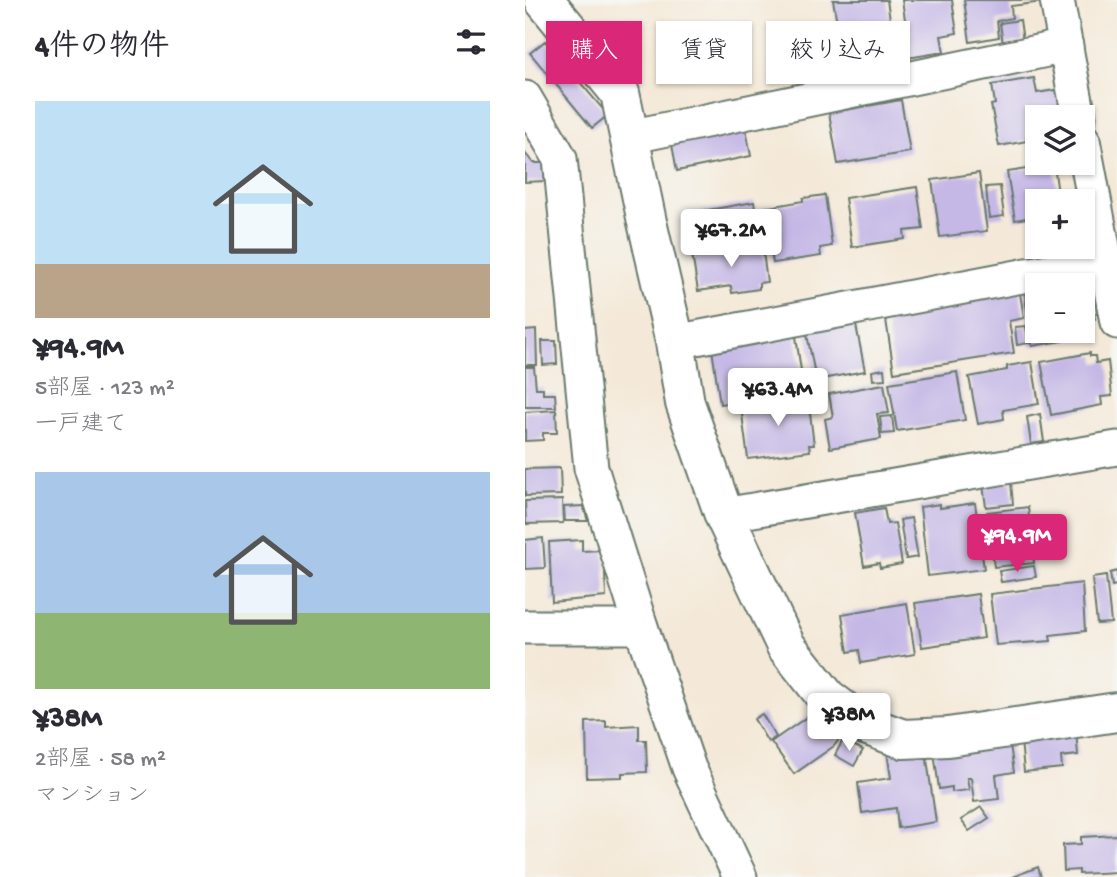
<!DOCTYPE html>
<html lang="ja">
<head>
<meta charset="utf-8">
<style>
  body { margin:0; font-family:"Gochi Hand","Klee One",sans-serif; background:#f7f7f7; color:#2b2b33; height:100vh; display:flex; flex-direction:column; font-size:26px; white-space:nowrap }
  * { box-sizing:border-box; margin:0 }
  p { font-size:23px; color:#7c7c81 }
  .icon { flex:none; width:38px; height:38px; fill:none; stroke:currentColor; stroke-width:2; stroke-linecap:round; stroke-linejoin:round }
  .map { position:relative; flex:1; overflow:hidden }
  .side { display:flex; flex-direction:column; background:#fff; width:525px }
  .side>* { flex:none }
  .hud { position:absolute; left:21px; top:21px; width:466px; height:63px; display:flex; gap:14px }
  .tools { position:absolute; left:500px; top:105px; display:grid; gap:14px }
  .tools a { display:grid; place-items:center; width:70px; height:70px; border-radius:0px; background:#fff; box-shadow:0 2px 5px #0004; font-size:35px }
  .price { position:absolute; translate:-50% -60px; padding:0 16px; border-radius:7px; background:#fff; color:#222; font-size:23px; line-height:46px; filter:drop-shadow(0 2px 4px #0008) }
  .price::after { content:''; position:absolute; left:50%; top:42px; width:21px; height:16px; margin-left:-10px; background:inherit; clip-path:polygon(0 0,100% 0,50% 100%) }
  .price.selected { background:#db2777; color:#fff }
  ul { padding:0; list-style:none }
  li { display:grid; align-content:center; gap:14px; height:371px; padding:0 35px }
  li span { display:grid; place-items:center; height:217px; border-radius:0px; color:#555 }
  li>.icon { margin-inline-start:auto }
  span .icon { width:126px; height:126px; fill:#fffc; stroke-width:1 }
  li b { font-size:30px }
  h2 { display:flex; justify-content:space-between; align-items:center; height:84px; padding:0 35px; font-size:30px }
  .tag { padding:0 24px; border-radius:0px; background:#fff; box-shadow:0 2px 5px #0004; font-size:24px; line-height:63px }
  .tag.selected { background:#db2777; color:#fff }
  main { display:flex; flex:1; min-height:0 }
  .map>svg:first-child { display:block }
  .building { fill:#c5b8e6 }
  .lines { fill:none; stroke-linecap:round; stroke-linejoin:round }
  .minor-casing { stroke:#6a796d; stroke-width:37 }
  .tertiary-casing { stroke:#6a796d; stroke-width:42 }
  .minor { stroke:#fff; stroke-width:33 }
  .tertiary { stroke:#fff; stroke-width:38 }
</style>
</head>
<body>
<main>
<section class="side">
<h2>4件の物件<svg class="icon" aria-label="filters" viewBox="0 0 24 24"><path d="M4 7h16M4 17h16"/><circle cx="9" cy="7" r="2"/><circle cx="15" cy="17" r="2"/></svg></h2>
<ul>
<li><span style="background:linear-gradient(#bfe0f5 75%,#b9a48a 0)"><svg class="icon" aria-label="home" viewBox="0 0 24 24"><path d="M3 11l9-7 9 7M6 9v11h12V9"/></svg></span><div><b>¥94.9M</b><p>5部屋 · 123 m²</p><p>一戸建て</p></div></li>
<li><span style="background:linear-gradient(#a9c7e8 65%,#8fb573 0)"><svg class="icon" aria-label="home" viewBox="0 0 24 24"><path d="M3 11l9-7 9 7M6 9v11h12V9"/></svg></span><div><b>¥38M</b><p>2部屋 · 58 m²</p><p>マンション</p></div></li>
</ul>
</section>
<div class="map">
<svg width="592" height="877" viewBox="0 0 592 877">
  <rect width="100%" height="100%" fill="#f6f6f2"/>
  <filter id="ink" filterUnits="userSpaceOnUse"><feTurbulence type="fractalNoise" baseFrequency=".0143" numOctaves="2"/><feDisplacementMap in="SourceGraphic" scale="14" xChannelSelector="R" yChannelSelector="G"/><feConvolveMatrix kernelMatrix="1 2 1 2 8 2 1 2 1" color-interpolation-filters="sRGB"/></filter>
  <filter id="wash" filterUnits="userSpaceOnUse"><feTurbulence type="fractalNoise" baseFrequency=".00686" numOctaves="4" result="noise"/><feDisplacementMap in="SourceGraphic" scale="28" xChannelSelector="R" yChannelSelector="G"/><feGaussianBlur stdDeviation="1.57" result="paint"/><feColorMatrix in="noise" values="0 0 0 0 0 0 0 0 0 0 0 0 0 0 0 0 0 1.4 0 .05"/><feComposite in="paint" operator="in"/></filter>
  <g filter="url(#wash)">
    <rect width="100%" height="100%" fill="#f4e9d8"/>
    <g id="blocks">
      <!-- building -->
      <g class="building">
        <path d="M308 0H362L367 32 315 40Z"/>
        <path d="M377 0H427L432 33 416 36 419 52 376 59 372 33 382 32Z"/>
        <path d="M439 0H517V2L486 6 487 18 472 21 474 37 445 42Z"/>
        <path d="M495 20 498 41 478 44 475 23Z"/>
        <path d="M20 41 83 115 67 128 5 53Z"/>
        <path d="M509 78 512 93 536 89 540 111 534 112 535 117H513V135L501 137 502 141 474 146 466 105 470 104 467 85Z"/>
        <path d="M376 100 385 152 313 164 304 113Z"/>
        <path d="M220 124 226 156 152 171 145 134Z"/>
        <path d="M0 153 8 163H18L20 181 0 182Z"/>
        <path d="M529 165 534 201H513V216L490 220 482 172Z"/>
        <path d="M454 173 462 231 415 237 407 180Z"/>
        <path d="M475 186 479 216 464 218 461 187Z"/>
        <path d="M392 187 398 229 379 231 380 239 327 247 320 198Z"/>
        <path d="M300 195 307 246 295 248 296 256 248 263 239 208 278 201V198Z"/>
        <path d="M229 202 235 240 172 250 166 213Z"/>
        <path d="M237 244 242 282 234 283V289L207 293 206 286 173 291 167 254Z"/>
        <path d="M563 274 565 287 570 286 574 312 569 314 570 319 558 321V285H513V331H537L538 341 507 346 498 283Z"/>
        <path d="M494 287 499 318 484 321 489 353 369 372 358 300Z"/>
        <path d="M330 320 340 371 291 380 281 329Z"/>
        <path d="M269 323 279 391 195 404 185 335Z"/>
        <path d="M501 326 504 343 492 345 490 327Z"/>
        <path d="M11 330 12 365H0V331Z"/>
        <path d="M17 341H31L32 364 18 365Z"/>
        <path d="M565 353V356H570L571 363 583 361 587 396 576 397 577 405 526 415 516 362Z"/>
        <path d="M507 362 514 404 478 410 479 419 453 424 444 377 482 370V366Z"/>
        <path d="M0 367H9L11 388H18V394H30L31 407H0Z"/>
        <path d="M359 369 360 379 348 380 347 371Z"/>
        <path d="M432 372 440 420 372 431 364 383Z"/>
        <path d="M359 384 364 413 352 414 356 439 305 448 300 419 308 417 304 394Z"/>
        <path d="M296 393 298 405H291L289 394Z"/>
        <path d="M283 398 289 445H284L285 451 223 459 216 407Z"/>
        <path d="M31 410 32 433H18V440L0 441V412Z"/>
        <path d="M515 414 519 442 506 444 502 417Z"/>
        <path d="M367 416 369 433 357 434 355 417Z"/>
        <path d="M35 468 36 495 0 496V469Z"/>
        <path d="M486 482 488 504 461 507 458 485Z"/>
        <path d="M37 500 38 523 1 524 0 501Z"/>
        <path d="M450 503 459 569 403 576 395 507 415 504V508Z"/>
        <path d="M58 506 63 521H40L39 507Z"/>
        <path d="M503 507 509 563 469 567 462 512Z"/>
        <path d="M359 508 362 524 370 523 377 564 355 568 354 563 339 566 330 513Z"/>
        <path d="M386 518 393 557 381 559 375 520Z"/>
        <path d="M18 538 20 568 0 569V540Z"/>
        <path d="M57 540V551L79 550 81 597 27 602 24 542Z"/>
        <path d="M509 566 511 577 476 582 474 571Z"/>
        <path d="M592 571V585L587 586 585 573Z"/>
        <path d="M581 576 586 623 572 624 567 578Z"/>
        <path d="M557 583 560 631 525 635 526 641 471 645 465 594Z"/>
        <path d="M453 594 459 638 397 647 390 603Z"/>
        <path d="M382 603 390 654 336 663 334 650 323 652 317 614Z"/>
        <path d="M299 701 320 731 309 746 269 774 246 742 286 714 284 711Z"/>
        <path d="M237 714 251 737 243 742 229 719Z"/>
        <path d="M81 721V727L114 725V740H121L122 772 97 773V777L62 778 61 722Z"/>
        <path d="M405 722 484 738 489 772 471 775 474 799 449 802 446 778H442L444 790 427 792V787L414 789Z"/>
        <path d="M551 730 553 755 536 757 537 768 499 772 496 740Z"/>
        <path d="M318 740 338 750 329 766 310 755Z"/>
        <path d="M400 746 411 822 373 828 371 808 337 813 333 783 366 778 362 752Z"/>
        <path d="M456 807 464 818 444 831 436 820Z"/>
        <path d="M592 835V872L554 874V870L539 871 538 845 556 844V837Z"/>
        <path d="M513 867 516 877H487Z"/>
      </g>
    </g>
  </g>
  <g filter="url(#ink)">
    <use href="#blocks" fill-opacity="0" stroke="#6a796d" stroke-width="2"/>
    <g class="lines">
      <!-- minor casing -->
      <g class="minor-casing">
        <g id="minor">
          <path d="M532 0 554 117"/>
          <path d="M0 98 35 158 66 468 116 627 164 768 215 877"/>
          <path d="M104 137 541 46"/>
          <path d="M558 140 592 322"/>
          <path d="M150 342 581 260"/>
          <path d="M199 515 592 448"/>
          <path d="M0 627H116"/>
        </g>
      </g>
      <!-- tertiary casing -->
      <g class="tertiary-casing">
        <path id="tertiary" d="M19 0 95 93 122 222 150 342 160 403 199 515 261 646 302 698 335 723 378 739 423 737 592 712"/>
      </g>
      <!-- minor -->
      <use href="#minor" class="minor"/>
      <!-- tertiary -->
      <use href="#tertiary" class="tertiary"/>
    </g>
  </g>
</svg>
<div class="tools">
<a><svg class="icon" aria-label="layers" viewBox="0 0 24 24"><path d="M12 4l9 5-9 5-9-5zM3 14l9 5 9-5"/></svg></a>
<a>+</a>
<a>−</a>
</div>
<b class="price" style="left:206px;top:269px">¥67.2M</b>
<b class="price" style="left:253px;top:428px">¥63.4M</b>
<b class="price selected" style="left:492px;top:574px">¥94.9M</b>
<b class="price" style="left:324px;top:753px">¥38M</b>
<div class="hud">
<a class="tag selected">購入</a>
<a class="tag">賃貸</a>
<a class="tag">絞り込み</a>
</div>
</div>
</main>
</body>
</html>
